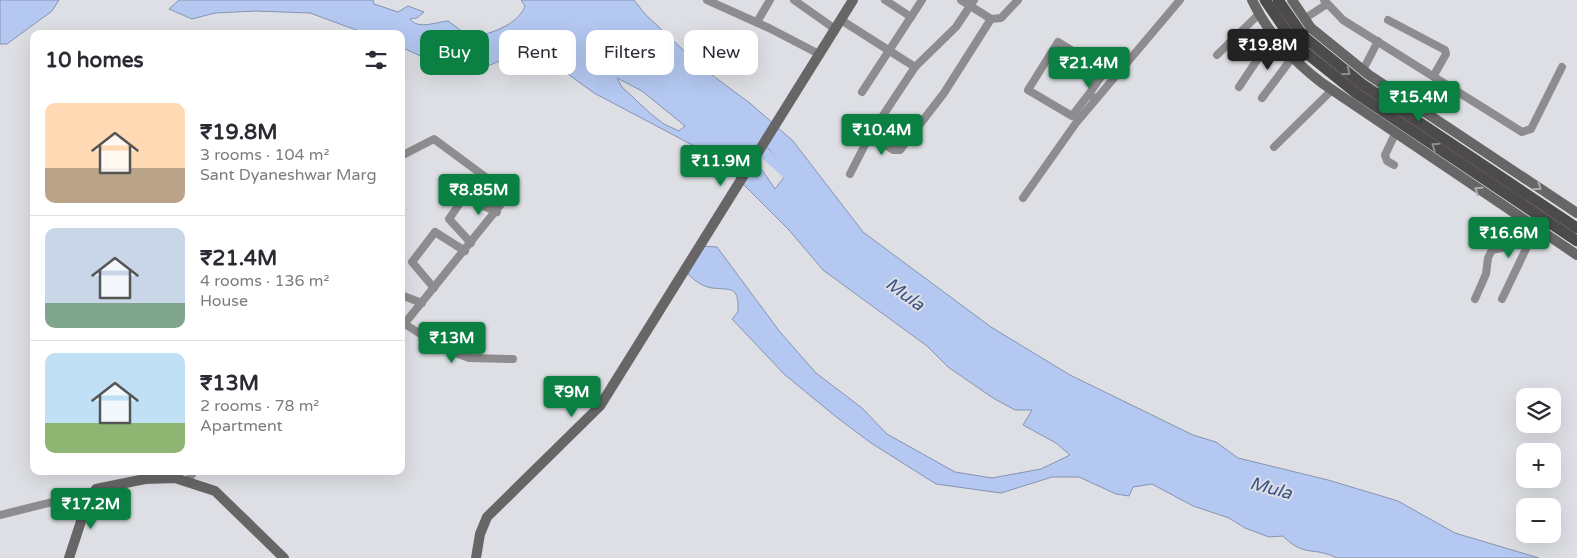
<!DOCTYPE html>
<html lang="en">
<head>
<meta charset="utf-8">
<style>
  body { margin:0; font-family:"Varela Round",sans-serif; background:#f7f7f7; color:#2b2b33; height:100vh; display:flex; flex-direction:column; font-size:19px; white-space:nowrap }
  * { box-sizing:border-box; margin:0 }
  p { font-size:16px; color:#7c7c81 }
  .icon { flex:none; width:28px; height:28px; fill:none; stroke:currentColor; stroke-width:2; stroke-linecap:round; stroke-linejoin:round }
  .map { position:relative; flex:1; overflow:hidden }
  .details { position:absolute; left:30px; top:30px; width:375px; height:445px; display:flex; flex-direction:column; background:#fff; border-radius:10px; box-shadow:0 5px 20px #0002 }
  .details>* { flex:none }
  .top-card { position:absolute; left:420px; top:30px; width:475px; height:45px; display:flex; gap:10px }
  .buttons { position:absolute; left:1516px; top:388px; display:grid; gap:10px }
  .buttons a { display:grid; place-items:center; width:45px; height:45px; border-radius:10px; background:#fff; box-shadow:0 5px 20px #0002; font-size:25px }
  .price { position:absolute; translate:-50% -42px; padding:0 11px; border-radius:5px; background:#0b8043; color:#fff; font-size:16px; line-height:32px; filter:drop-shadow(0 1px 2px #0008) }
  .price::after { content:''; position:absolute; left:50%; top:30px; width:15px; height:11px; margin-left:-8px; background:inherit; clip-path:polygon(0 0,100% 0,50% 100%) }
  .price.active { background:#222; color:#fff }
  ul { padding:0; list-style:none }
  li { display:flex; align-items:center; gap:15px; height:125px; padding:0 15px }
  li+li { border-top:1px solid #e1e1e2 }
  li span { display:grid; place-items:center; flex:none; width:140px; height:100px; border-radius:10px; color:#555 }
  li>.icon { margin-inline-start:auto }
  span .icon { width:60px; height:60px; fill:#fffc; stroke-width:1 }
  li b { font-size:21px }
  h2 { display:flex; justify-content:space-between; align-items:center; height:60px; padding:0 15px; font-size:21px }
  .chip { padding:0 18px; border-radius:10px; background:#fff; box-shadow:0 5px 20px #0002; font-size:18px; line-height:45px }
  .chip.active { background:#0b8043; color:#fff }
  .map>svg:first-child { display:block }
  .water { fill:#b4c8f1; stroke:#8694b1; fill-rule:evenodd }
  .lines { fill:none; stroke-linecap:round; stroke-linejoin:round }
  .river { stroke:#b4c8f1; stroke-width:11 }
  .street { stroke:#8e8c8e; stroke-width:8 }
  .secondary { stroke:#686567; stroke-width:10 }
  .primary { stroke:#4d4a4c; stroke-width:11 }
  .oneway { stroke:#8e8d90 }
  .oneway2 { stroke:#aeaeb2 }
  .labels { text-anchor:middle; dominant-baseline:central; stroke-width:4; stroke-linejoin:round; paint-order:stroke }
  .water-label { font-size:18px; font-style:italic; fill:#3b5287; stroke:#dddfe4 }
</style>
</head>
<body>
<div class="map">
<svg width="1577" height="558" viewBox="0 0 1577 558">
  <rect width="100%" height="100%" fill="#dddfe4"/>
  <!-- water -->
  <g class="water">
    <path d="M0 0H59L52 11 7 44H0Z"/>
    <path d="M179 0H373L374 4 398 12 408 6 424 12 417 18 410 19C418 30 436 22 448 21L470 37C489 35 518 25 525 6L521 0H634L645 14 700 66 751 104 793 141 863 232 991 327 1070 375 1193 435 1216 442 1238 458 1328 480 1398 501 1455 533 1539 558H1337C1313 546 1305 558 1283 536L1269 537 1245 528 1229 518 1193 506 1152 484 1133 487 1129 496 1116 494 1079 477H1052L1001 493 936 484 871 443 835 416 784 374 732 319 738 312C739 286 732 290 712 288 700 286 693 279 685 271L701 246 717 247 780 332 816 373 862 408 887 434 955 472 992 478 1041 469 1070 455 1056 443 1023 425 1032 410H1015L993 398 948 367 927 346 823 270 789 230 717 158 594 93 550 61 514 55 483 68 427 59 401 47V34H367L310 13 256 11 215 13 192 19 169 9ZM617 78 642 91 685 126 679 131 664 124 651 114 622 87ZM758 148 769 149 782 164 785 176 775 189 762 170 756 169 752 160Z"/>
  </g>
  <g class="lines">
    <!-- river -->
    <path class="river" d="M753 143 788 174 793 183"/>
    <!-- street -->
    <g class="street">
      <path d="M707 0 769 28 819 54"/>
      <path d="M794 0 835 29"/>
      <path d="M885 0 911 17"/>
      <path d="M961 0 991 19"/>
      <path d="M1324 0 1343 20 1522 132 1531 129 1562 67"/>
      <path d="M1304 19 1327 4"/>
      <path d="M841 20 915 67"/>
      <path d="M1388 20 1445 50 1446 54 1434 75"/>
      <path d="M757 22 770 0"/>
      <path d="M1217 55 1259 14"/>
      <path d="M1363 70 1378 41"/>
      <path d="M1239 87 1273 36"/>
      <path d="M862 92 922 0"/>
      <path d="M1089 94 1105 71 1058 42 1028 90 1072 116 1089 94 1096 99"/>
      <path d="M1262 98 1292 58"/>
      <path d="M870 135 893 150H900L944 93 991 19 1001 18 1018 0"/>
      <path d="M1274 147 1332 90"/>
      <path d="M401 156 434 139 503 190 506 198 401 328"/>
      <path d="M1394 165 1387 161 1385 155 1395 134"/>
      <path d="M850 174 870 135 915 67 956 27 974 0"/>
      <path d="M1023 198 1076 123 1180 0"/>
      <path d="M471 243 449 219 464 197 497 212"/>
      <path d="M434 288 412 262 435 232 465 251"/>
      <path d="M401 295 422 303"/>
      <path d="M1475 299 1486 274 1488 258 1492 250 1502 248 1522 219"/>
      <path d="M1502 299 1536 228"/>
      <path d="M405 324 442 348 469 358 513 359"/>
      <path d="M187 482 194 471"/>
      <path d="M0 515 93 492"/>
    </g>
    <!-- secondary -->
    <g class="secondary">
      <path d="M1252 0C1269 35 1292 60 1322 83L1577 255"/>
      <path d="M1292 0 1311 28 1369 75 1577 213"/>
      <path d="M69 558 87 503 96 489 145 479 175 478 215 491 284 558"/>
      <path d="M476 558 480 534 487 517 600 406 853 0"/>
    </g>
    <!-- primary -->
    <g class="primary">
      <path d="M1265 0 1295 44 1356 93 1577 241"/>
      <path d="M1278 0 1303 36 1362 84 1577 228"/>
    </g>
  </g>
  <!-- one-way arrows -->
  <defs><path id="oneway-chevron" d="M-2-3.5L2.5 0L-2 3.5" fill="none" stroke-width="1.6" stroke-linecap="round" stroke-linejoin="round" transform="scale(1.25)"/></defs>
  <g class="oneway">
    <use href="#oneway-chevron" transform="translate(1347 72) rotate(38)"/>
    <use href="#oneway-chevron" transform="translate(1435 146) rotate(-146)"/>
  </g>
  <g class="oneway2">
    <use href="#oneway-chevron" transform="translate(1538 187) rotate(34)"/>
    <use href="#oneway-chevron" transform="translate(1478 190) rotate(-146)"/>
  </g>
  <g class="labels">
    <!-- water labels -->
    <g class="water-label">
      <text transform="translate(905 294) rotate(36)">Mula</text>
      <text transform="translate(1271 488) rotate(15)">Mula</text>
    </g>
  </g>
</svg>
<div class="buttons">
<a><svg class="icon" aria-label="layers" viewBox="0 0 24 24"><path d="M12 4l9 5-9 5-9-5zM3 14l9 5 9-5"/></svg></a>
<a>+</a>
<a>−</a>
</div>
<b class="price active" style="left:1268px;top:71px">₹19.8M</b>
<b class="price" style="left:1089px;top:89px">₹21.4M</b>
<b class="price" style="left:1419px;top:123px">₹15.4M</b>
<b class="price" style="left:882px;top:156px">₹10.4M</b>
<b class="price" style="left:721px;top:187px">₹11.9M</b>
<b class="price" style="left:479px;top:216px">₹8.85M</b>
<b class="price" style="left:1509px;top:259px">₹16.6M</b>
<b class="price" style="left:452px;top:364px">₹13M</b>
<b class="price" style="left:572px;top:418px">₹9M</b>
<b class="price" style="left:91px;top:530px">₹17.2M</b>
<div class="top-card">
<a class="chip active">Buy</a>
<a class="chip">Rent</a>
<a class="chip">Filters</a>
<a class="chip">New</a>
</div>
<section class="details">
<h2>10 homes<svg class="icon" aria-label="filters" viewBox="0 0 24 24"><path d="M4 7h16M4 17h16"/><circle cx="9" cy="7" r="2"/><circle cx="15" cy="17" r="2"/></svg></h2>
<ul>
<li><span style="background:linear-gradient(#ffd9b3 65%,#b9a48a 0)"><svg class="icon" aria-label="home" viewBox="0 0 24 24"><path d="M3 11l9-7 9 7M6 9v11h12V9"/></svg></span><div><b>₹19.8M</b><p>3 rooms · 104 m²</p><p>Sant Dyaneshwar Marg</p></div></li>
<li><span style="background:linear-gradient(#c9d6e8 75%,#7fa58c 0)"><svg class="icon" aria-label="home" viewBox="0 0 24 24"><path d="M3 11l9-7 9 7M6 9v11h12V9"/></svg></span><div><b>₹21.4M</b><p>4 rooms · 136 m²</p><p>House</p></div></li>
<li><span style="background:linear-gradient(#bfe0f5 70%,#8fb573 0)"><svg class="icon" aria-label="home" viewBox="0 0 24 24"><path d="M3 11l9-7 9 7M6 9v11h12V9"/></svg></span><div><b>₹13M</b><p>2 rooms · 78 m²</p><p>Apartment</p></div></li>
</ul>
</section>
</div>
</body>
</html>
